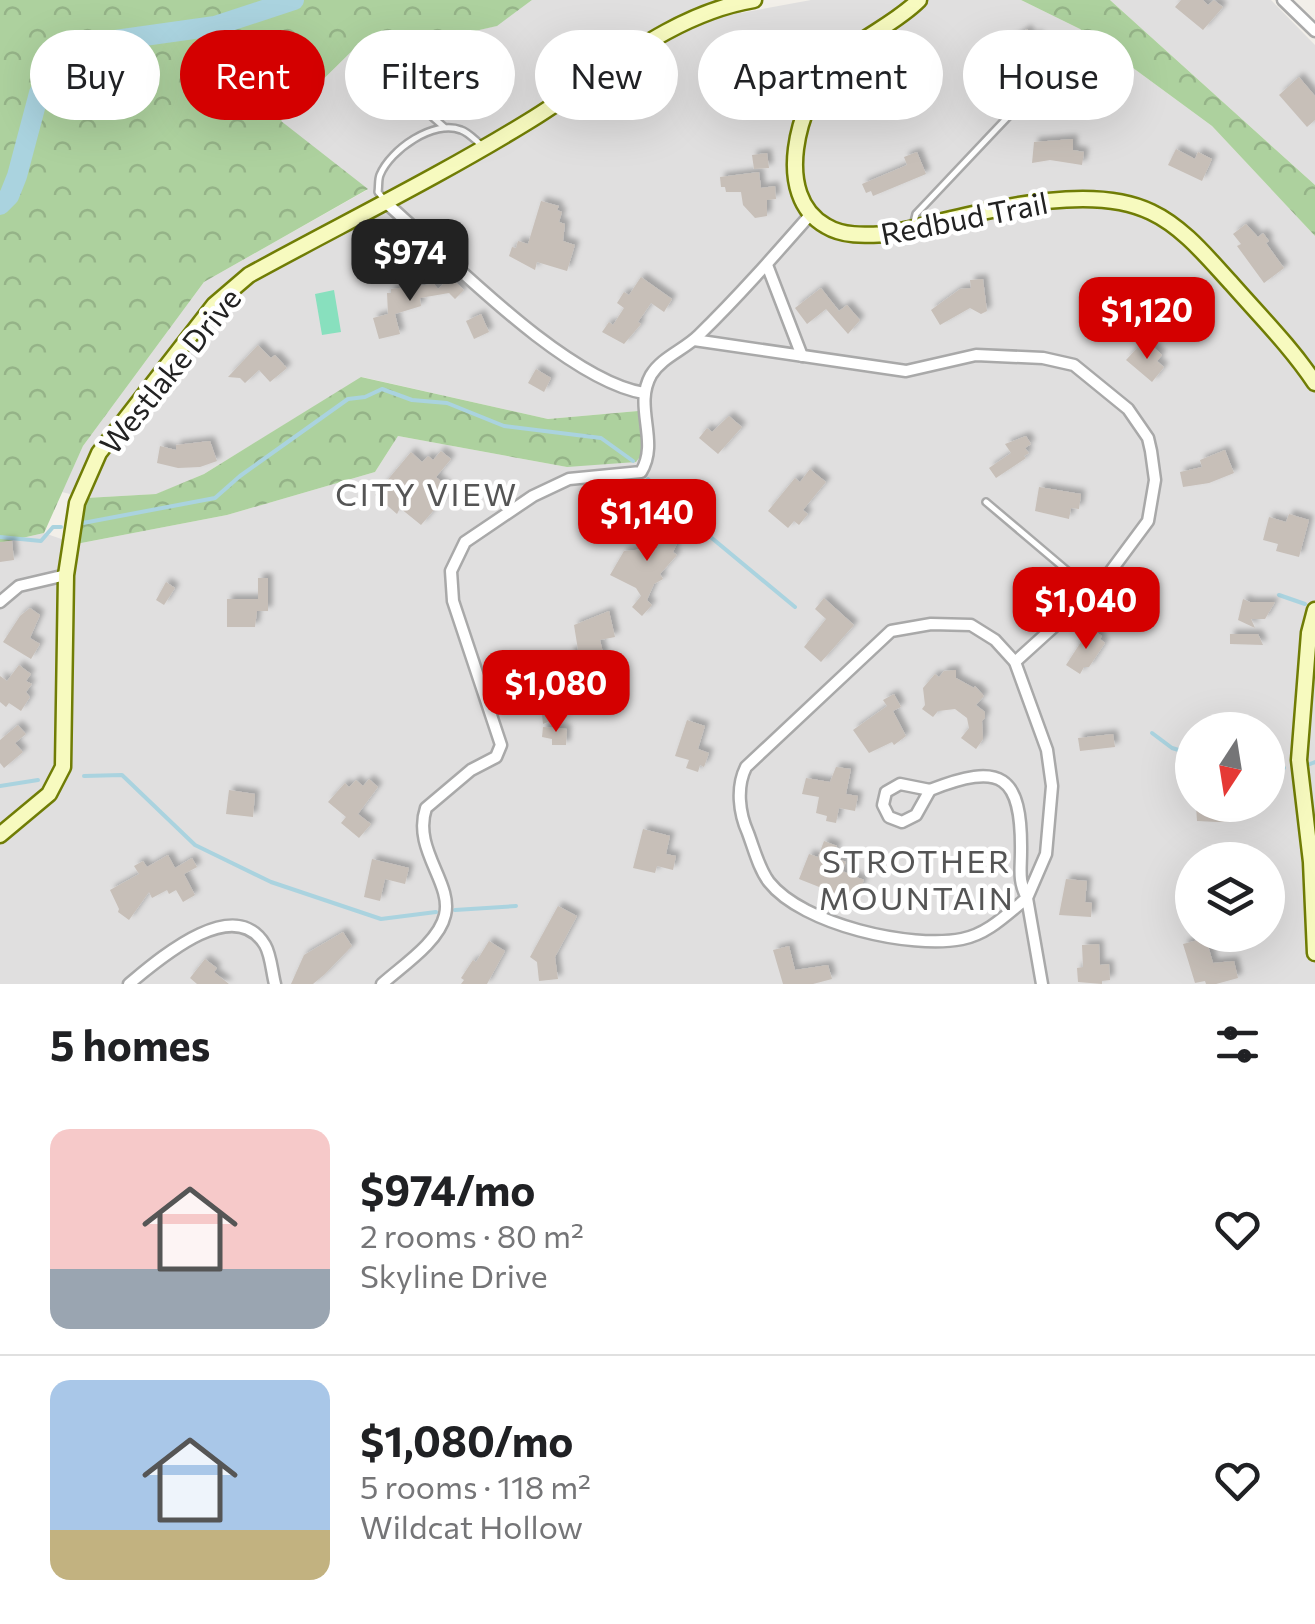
<!DOCTYPE html>
<html lang="en">
<head>
<meta charset="utf-8">
<style>
  body { margin:0; font-family:Commissioner,sans-serif; background:#f2f2f2; color:#202124; height:100vh; display:flex; flex-direction:column; font-size:38px; white-space:nowrap }
  * { box-sizing:border-box; margin:0 }
  p { font-size:32px; color:#757577 }
  .icon { flex:none; width:55px; height:55px; fill:none; stroke:currentColor; stroke-width:2; stroke-linecap:round; stroke-linejoin:round }
  .map { position:relative; height:984px; overflow:hidden }
  .panel { display:flex; flex-direction:column; background:#fff; flex:1 }
  .panel>* { flex:none }
  .top-card { position:absolute; left:30px; top:30px; width:1255px; height:90px; display:flex; gap:20px }
  .needle { width:65px; rotate:192deg }
  .tools { position:absolute; left:1175px; top:712px; display:grid; gap:20px }
  .tools a { display:grid; place-items:center; width:110px; height:110px; border-radius:50%; background:#fff; box-shadow:0 10px 40px #0002; font-size:50px }
  .price { position:absolute; translate:-50% -85px; padding:0 22px; border-radius:20px; background:#d40000; color:#fff; font-size:32px; line-height:65px; filter:drop-shadow(0 2px 5px #0008) }
  .price::after { content:''; position:absolute; left:50%; top:60px; width:30px; height:22px; margin-left:-15px; background:inherit; clip-path:polygon(0 0,100% 0,50% 100%) }
  .price.active { background:#222; color:#fff }
  ul { padding:0; list-style:none }
  li { display:flex; align-items:center; gap:30px; height:250px; padding:0 50px }
  li+li { border-top:2px solid #e0e0e0 }
  li span { display:grid; place-items:center; flex:none; width:280px; height:200px; border-radius:20px; color:#555 }
  li>.icon { margin-inline-start:auto }
  span .icon { width:120px; height:120px; fill:#fffc; stroke-width:1 }
  li b { font-size:42px }
  h2 { display:flex; justify-content:space-between; align-items:center; height:120px; padding:0 50px; font-size:42px }
  .pill { padding:0 35px; border-radius:45px; background:#fff; box-shadow:0 10px 40px #0002; font-size:35px; line-height:90px }
  .pill.active { background:#d40000; color:#fff }
  .map>svg:first-child { display:block }
  .residential { fill:#e0dfdf; fill-rule:evenodd }
  .forest { fill:url(#forest-crowns) }
  .pitch { fill:#88e0be }
  .lines { fill:none; stroke-linecap:round; stroke-linejoin:round }
  .stream { stroke:#aad3df; stroke-width:4 }
  .river { stroke:#aad3df; stroke-width:20 }
  .building { fill:#c7bfb8; filter:url(#shadow) }
  .lane-casing { stroke:#a9a9a9; stroke-width:10 }
  .street-casing { stroke:#a9a9a9; stroke-width:15 }
  .secondary-casing { stroke:#707d05; stroke-width:19 }
  .lane { stroke:#fff; stroke-width:5 }
  .street { stroke:#fff; stroke-width:10 }
  .secondary { stroke:#f7fabf; stroke-width:14 }
  .labels { text-anchor:middle; dominant-baseline:central; stroke-width:9; stroke-linejoin:round; paint-order:stroke }
  .street-label { font-size:30px; fill:#222; stroke:#fff }
  .neighbourhood-label { font-size:32px; letter-spacing:2.5px; fill:#555; stroke:#fff }
</style>
</head>
<body>
<div class="map">
<svg width="1315" height="984" viewBox="0 0 1315 984">
  <defs>
    <pattern id="forest-crowns" width="20" height="18" patternUnits="userSpaceOnUse" patternTransform="scale(2.5)"><rect width="20" height="18" fill="#add19e"/><path d="M2 6a3 3 0 1 1 6 0M12 15a3 3 0 1 1 6 0" fill="none" stroke="#95b388"/></pattern>
    <filter id="shadow"><feDropShadow dx="4.5" dy="-4.5" stdDeviation="2.5" flood-color="#0004"/></filter>
  </defs>
  <rect width="100%" height="100%" fill="#f2efe9"/>
  <!-- residential -->
  <g class="residential">
    <path d="M532 0H737L741 13 811 0H1021L1080 29 1212 126 1315 236V984H0V543L44 533 76 544 227 515 375 472 398 436 567 467 638 411 548 419 362 377 204 474 157 494 86 498 62 492 83 446 204 282 367 190 280 122 355 48 388 51 496 26ZM1192 730H1268V805H1192ZM1192 860H1268V935H1192Z"/>
    <path d="M1110 0H1271L1315 45V185Z"/>
  </g>
  <!-- forest -->
  <g class="forest">
    <path d="M0 0H532L497 26 387 51 355 48 281 121 368 189 204 282 83 446 44 533 0 543Z"/>
    <path d="M1021 0H1110L1315 185V236L1212 126 1080 29Z"/>
    <path d="M361 377 548 419 638 411 643 453 636 462 567 467 398 436 375 472 227 515 76 544 86 498 156 494 204 474Z"/>
  </g>
  <!-- pitch -->
  <path class="pitch" d="M334 290 341 332 322 335 315 294Z"/>
  <g class="lines">
    <!-- stream -->
    <g class="stream">
      <path d="M648 479 656 488"/>
      <path d="M666 500 795 607"/>
      <path d="M83 523 215 498 240 476 348 399 365 397 382 389 412 400 447 403 504 426 601 438 633 461"/>
      <path d="M0 537 41 541 53 527H61"/>
      <path d="M1279 595 1305 604"/>
      <path d="M1152 733 1172 748 1192 754"/>
      <path d="M1310 764 1315 762"/>
      <path d="M1268 765 1284 768"/>
      <path d="M84 776 122 775 195 845 271 882 381 919 436 912"/>
      <path d="M0 786 38 780"/>
      <path d="M455 910 516 906"/>
    </g>
    <!-- river -->
    <path class="river" d="M0 205 9 196 17 176 39 93 59 61 87 44 215 26 294 0"/>
  </g>
  <!-- building -->
  <g class="building">
    <path d="M1181 0H1203L1208 5 1214 0 1223 7 1203 30 1175 7Z"/>
    <path d="M1027 29 1032 37 1037 34 1045 46 1008 71 999 57 1013 48 1009 41Z"/>
    <path d="M751 41 765 47 757 68 742 63Z"/>
    <path d="M484 50 502 69 490 79 480 67V90L469 94 451 108 440 96 449 83 444 78 466 57 476 58Z"/>
    <path d="M1299 77 1315 96V120L1307 127 1279 95Z"/>
    <path d="M1073 139V150L1084 152 1082 165 1050 160 1032 163 1034 142Z"/>
    <path d="M1176 149 1195 159 1198 152 1212 159 1202 181 1168 165Z"/>
    <path d="M917 152 926 174 873 196 871 191 866 193 862 184 907 165 904 157Z"/>
    <path d="M767 153 769 168 754 169 752 155Z"/>
    <path d="M759 172 761 188 775 186 776 199 767 200V216L755 218 743 205 741 192H726L725 187H721L720 177Z"/>
    <path d="M541 201 559 206 557 210 562 212 559 222 565 224 563 241 575 245 567 271 537 262 535 270 509 256 512 247 516 248 518 241 528 244Z"/>
    <path d="M1246 224 1258 237 1263 233 1269 241 1266 243 1284 268 1264 283 1237 246 1241 244 1233 234Z"/>
    <path d="M450 277 464 290 455 299 449 293 420 298 421 306 395 314 400 334 379 339 373 318 388 314 387 293H391V289L434 284 438 289Z"/>
    <path d="M641 277 672 299 664 312 651 303 638 322 641 324 624 344 602 332 609 322 613 325 624 308 617 303 624 292 629 295Z"/>
    <path d="M983 279 987 311 981 314 970 308 940 325 931 310 960 289 971 288 970 280Z"/>
    <path d="M821 288 839 311 847 305 860 320 848 334 826 309 807 324 795 308Z"/>
    <path d="M481 314 489 332 474 339 466 321Z"/>
    <path d="M258 345 271 358 275 355 287 368 270 382 259 370 245 383 240 378 228 377Z"/>
    <path d="M1151 345 1162 355 1157 361 1164 367 1152 382 1126 360 1138 347 1145 353Z"/>
    <path d="M536 369 551 378 544 392 528 383Z"/>
    <path d="M729 416 742 427 718 454 699 438 707 428 712 432Z"/>
    <path d="M1026 436 1031 444 1025 448 1029 453 1024 456 1026 458 996 478 989 468 1011 453 1005 444Z"/>
    <path d="M210 441 217 461 200 467 178 468 157 463 160 446 176 450V445Z"/>
    <path d="M1225 450 1234 473 1209 483 1183 487 1180 472 1202 467 1200 460Z"/>
    <path d="M441 451 451 459 436 477 451 490 421 525 400 508 397 514 375 495 411 452 422 462 428 456 433 460Z"/>
    <path d="M810 469 826 482 803 510 808 514 799 525 794 521 788 528 768 511 795 478 800 482Z"/>
    <path d="M1039 487 1081 494 1079 509 1071 508 1069 519 1035 511Z"/>
    <path d="M1289 514 1309 520 1299 557 1276 551 1278 544 1263 540 1269 517 1286 522Z"/>
    <path d="M664 519 676 535 672 539 677 544 673 552 677 555 660 574 663 579 654 584 647 600 652 605 642 616 632 607 641 596 636 588 610 575 624 551 658 548 643 535Z"/>
    <path d="M12 541 14 560 0 562V542Z"/>
    <path d="M258 578H268V611H257L255 627H227V599H258Z"/>
    <path d="M166 582 175 588 164 605 156 600Z"/>
    <path d="M824 598 854 625 821 662 804 647 826 619 815 609Z"/>
    <path d="M1243 599 1250 602H1275L1265 619H1251L1255 628 1238 620Z"/>
    <path d="M30 608 40 615 30 638 40 644 31 659 3 642 20 616Z"/>
    <path d="M609 611 615 637 600 640 604 657 589 660 590 667 574 670 569 652 578 650 574 625Z"/>
    <path d="M1090 628 1102 636 1100 639 1105 643 1089 667H1084L1080 674 1066 665Z"/>
    <path d="M1230 634H1258L1263 645 1230 644Z"/>
    <path d="M19 665 31 674 26 681 32 684 26 692 30 697 21 711 9 703 6 707 0 702V676L7 681Z"/>
    <path d="M956 670V678L974 688 975 686 984 696 976 705 985 712V718L982 721 983 739 976 749 961 738 969 728 967 718 955 709 938 711 933 717 922 709 925 705 923 688 935 674 939 677 944 671Z"/>
    <path d="M548 690H564L563 704 579 697 583 707 543 724 541 704H544Z"/>
    <path d="M894 694 901 707 893 711 906 736 894 745 892 742 869 753 853 730 887 706 883 700Z"/>
    <path d="M687 720 705 726 698 749 709 753 704 767 700 765 698 772 686 768 689 760 675 756Z"/>
    <path d="M18 725 26 734 15 743 23 752 4 768 0 763V740Z"/>
    <path d="M543 727 567 729 566 745H552V739L542 737Z"/>
    <path d="M1113 734 1115 747 1080 751 1078 738Z"/>
    <path d="M836 767 851 769 846 794 858 796 855 811 839 808 836 823 826 821 827 816 816 813 819 797 802 794 806 778 830 782Z"/>
    <path d="M369 779 378 787 358 814 371 824 359 838 341 823 346 817 328 802 345 783 349 787 356 780 363 786Z"/>
    <path d="M229 790 255 794 253 817 226 814Z"/>
    <path d="M1196 805H1254L1229 817V822H1218L1197 821Z"/>
    <path d="M643 829 670 836 666 854 676 856 673 870 657 866 655 873 633 868Z"/>
    <path d="M824 841 837 846 833 857 846 862 842 871 864 880 856 898 848 895 847 898 799 879 809 854 818 857Z"/>
    <path d="M168 855 175 868 192 858 197 867 184 874 195 895 183 902 176 890 169 894 167 890 152 898 149 892 129 920 118 912 119 909 110 890 139 874 134 866 143 861 147 867Z"/>
    <path d="M372 859 409 868 405 884 385 879 380 901 364 897Z"/>
    <path d="M1066 879 1087 881 1085 902 1092 903 1091 917 1059 915Z"/>
    <path d="M558 906 577 916 555 957 558 979 539 981 537 962 530 957Z"/>
    <path d="M343 932 352 946 325 974 313 984H291L304 955Z"/>
    <path d="M1206 938 1213 963 1234 961 1238 978 1216 984H1206L1205 981 1195 983 1183 944Z"/>
    <path d="M489 941 505 951 487 984H461L464 980 461 978 473 960 476 962Z"/>
    <path d="M1099 944 1100 965 1109 964 1110 980 1102 981V984L1078 982 1077 968 1083 967 1082 945Z"/>
    <path d="M789 946 795 970 828 965 832 979 813 984H783L773 950Z"/>
    <path d="M205 959 217 968 214 972 229 984H197L190 978Z"/>
  </g>
  <g class="lines">
    <!-- lane casing -->
    <g class="lane-casing">
      <g id="lane">
        <path d="M396 85 444 127"/>
        <path d="M383 198 378 192C379 186 378 180 380 175 390 150 434 119 461 130 468 132 475 140 481 145"/>
        <path d="M913 226 916 214 1021 103 1054 56"/>
        <path d="M986 502 1090 590"/>
      </g>
    </g>
    <!-- street casing -->
    <g class="street-casing">
      <g id="street">
        <path d="M1283 0 1315 31"/>
        <path d="M384 201C447 256 565 380 644 393"/>
        <path d="M767 265 802 356"/>
        <path d="M694 340 906 371 976 355 1043 358 1074 365 1128 409 1148 438 1151 451 1155 480 1148 521 1102 583 1015 662"/>
        <path d="M0 602 19 586 66 575"/>
        <path d="M900 784 930 790 916 815 902 822 889 817 883 805 886 792Z"/>
        <path d="M930 790C1001 762 1022 774 1021 852 1021 870 1018 881 1027 898 1007 914 988 934 962 939 911 949 803 925 769 882 759 869 754 849 748 833 739 813 736 787 746 767L891 631 931 624 971 625 995 640 1015 662 1047 750 1052 786 1046 854 1027 898 1042 984"/>
        <path d="M129 984C158 960 234 893 265 945 271 955 272 973 275 984"/>
        <path d="M382 984C402 966 439 942 445 915 453 883 412 849 426 808L471 770 496 757 501 745 453 601 451 571 465 542 533 496 569 479 641 472C660 441 633 407 651 375 662 357 684 350 699 335 738 297 774 256 810 215"/>
      </g>
    </g>
    <!-- secondary casing -->
    <g class="secondary-casing">
      <g id="secondary">
        <path d="M919 0C893 26 856 39 832 66 798 103 772 196 826 226 844 237 867 235 887 234 961 219 1082 178 1151 212 1183 227 1207 257 1231 283 1260 316 1291 347 1315 383"/>
        <path d="M1315 610 1309 633 1299 760 1311 862 1315 953"/>
        <path d="M0 835 49 794 63 767 66 575 77 503 99 453 214 305 249 275C342 224 438 177 529 121 601 77 669 14 754 0"/>
      </g>
    </g>
    <!-- lane -->
    <use href="#lane" class="lane"/>
    <!-- street -->
    <use href="#street" class="street"/>
    <!-- secondary -->
    <use href="#secondary" class="secondary"/>
  </g>
  <g class="labels">
    <!-- street labels -->
    <g class="street-label">
      <text transform="translate(964 217) rotate(-11)">Redbud Trail</text>
      <text transform="translate(169 370) rotate(-51)">Westlake Drive</text>
    </g>
    <!-- neighbourhood labels -->
    <g class="neighbourhood-label">
      <text x="427" y="493">CITY VIEW</text>
      <text x="917" y="860">STROTHER<tspan x="917" dy="37">MOUNTAIN</tspan></text>
    </g>
  </g>
</svg>
<div class="tools">
<a><svg class="needle" viewBox="-14 -14 28 28"><path d="M0-13l5 13h-10z" fill="#e53935"/><path d="M0 13l5-13h-10z" fill="#757577"/></svg></a>
<a><svg class="icon" aria-label="layers" viewBox="0 0 24 24"><path d="M12 4l9 5-9 5-9-5zM3 14l9 5 9-5"/></svg></a>
</div>
<b class="price active" style="left:410px;top:304px">$974</b>
<b class="price" style="left:1147px;top:362px">$1,120</b>
<b class="price" style="left:647px;top:564px">$1,140</b>
<b class="price" style="left:1086px;top:652px">$1,040</b>
<b class="price" style="left:556px;top:735px">$1,080</b>
<div class="top-card">
<a class="pill">Buy</a>
<a class="pill active">Rent</a>
<a class="pill">Filters</a>
<a class="pill">New</a>
<a class="pill">Apartment</a>
<a class="pill">House</a>
</div>
</div>
<section class="panel">
<h2>5 homes<svg class="icon" aria-label="filters" viewBox="0 0 24 24"><path d="M4 7h16M4 17h16"/><circle cx="9" cy="7" r="2"/><circle cx="15" cy="17" r="2"/></svg></h2>
<ul>
<li><span style="background:linear-gradient(#f6c9c9 70%,#9aa5b1 0)"><svg class="icon" aria-label="home" viewBox="0 0 24 24"><path d="M3 11l9-7 9 7M6 9v11h12V9"/></svg></span><div><b>$974/mo</b><p>2 rooms · 80 m²</p><p>Skyline Drive</p></div><svg class="icon" aria-label="heart" viewBox="0 0 24 24"><path d="M12 20l-8-8c-3-5 5-10 8-4 3-6 11-1 8 4z"/></svg></li>
<li><span style="background:linear-gradient(#a9c7e8 75%,#c2b280 0)"><svg class="icon" aria-label="home" viewBox="0 0 24 24"><path d="M3 11l9-7 9 7M6 9v11h12V9"/></svg></span><div><b>$1,080/mo</b><p>5 rooms · 118 m²</p><p>Wildcat Hollow</p></div><svg class="icon" aria-label="heart" viewBox="0 0 24 24"><path d="M12 20l-8-8c-3-5 5-10 8-4 3-6 11-1 8 4z"/></svg></li>
</ul>
</section>
</body>
</html>
